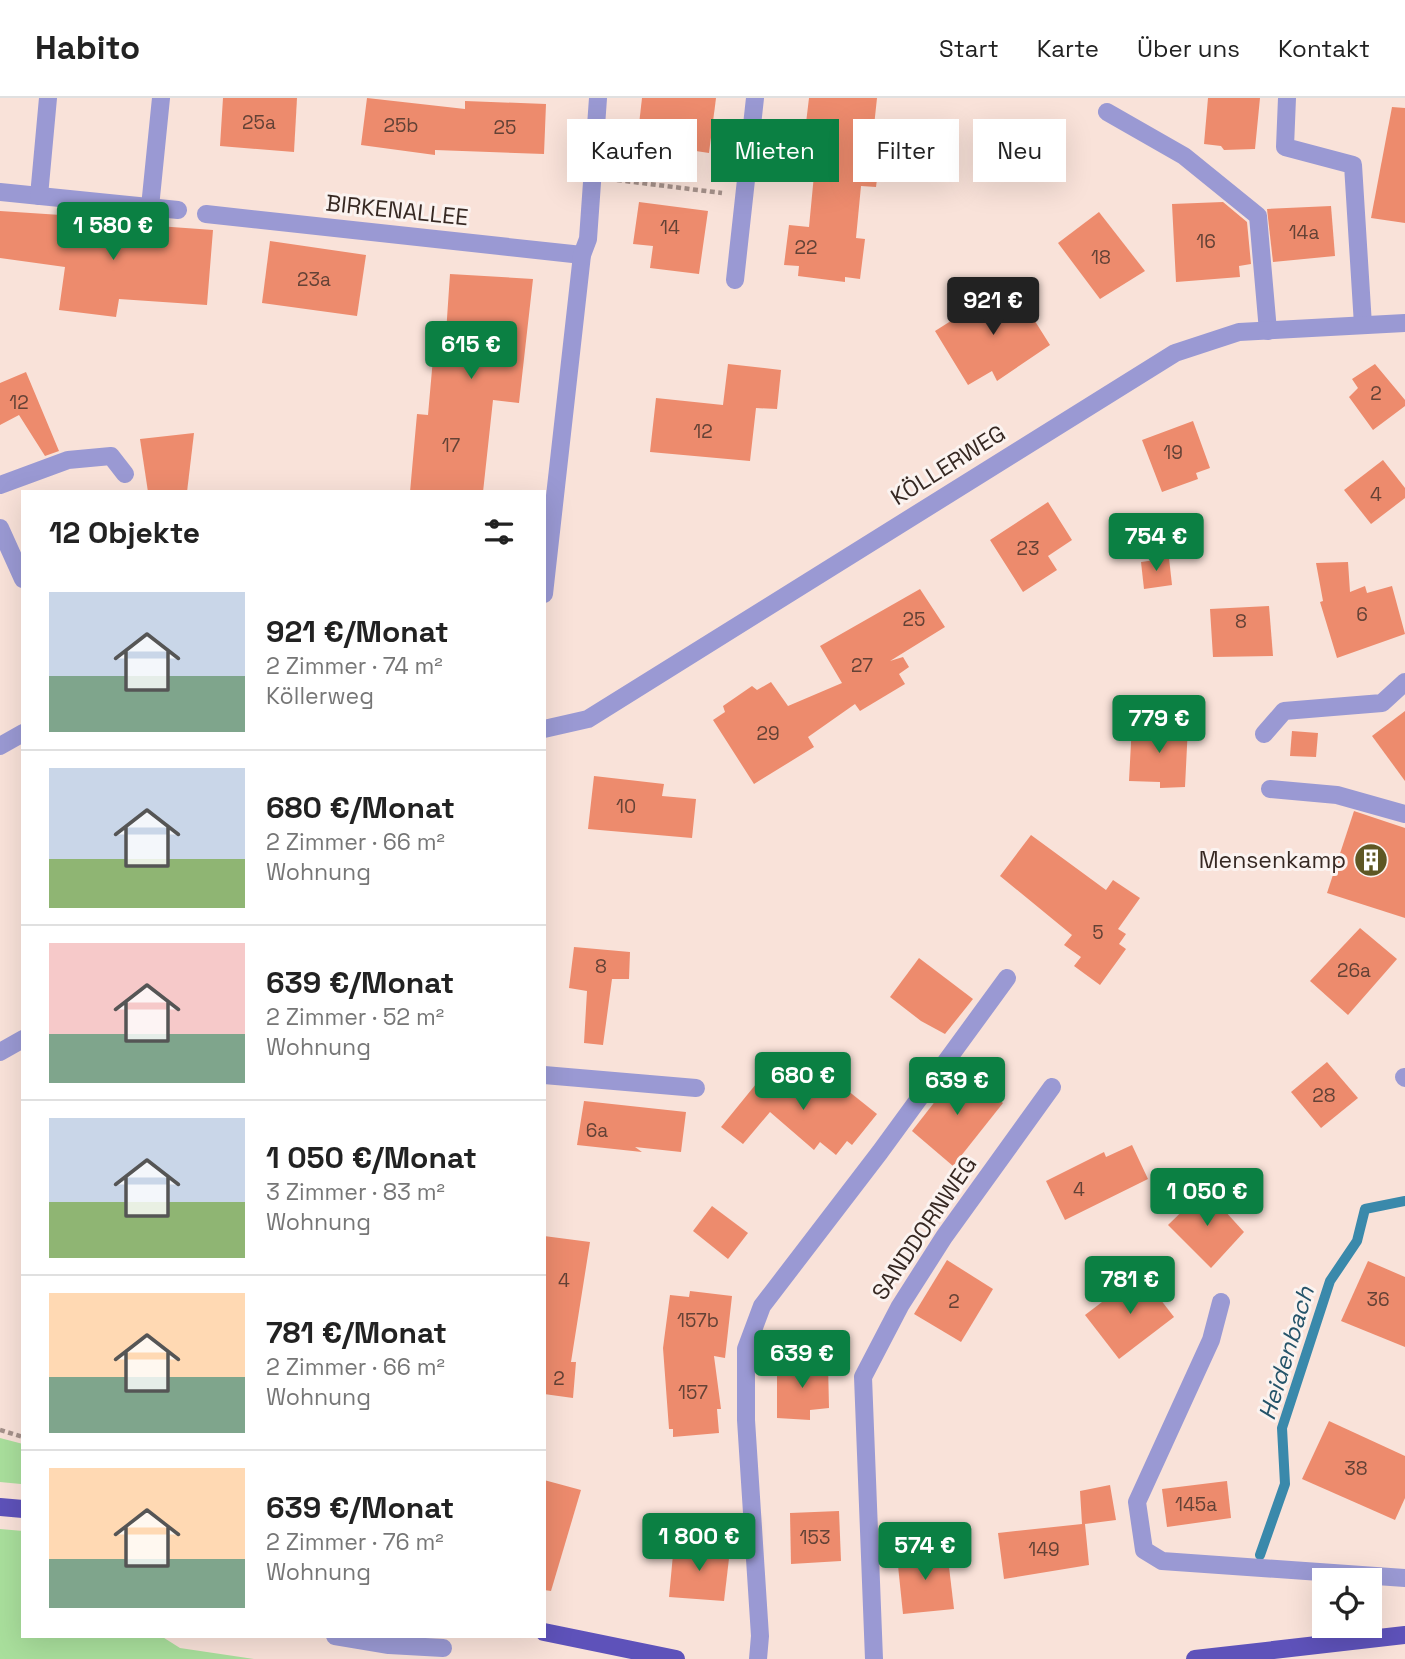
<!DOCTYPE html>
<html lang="de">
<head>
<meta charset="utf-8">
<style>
  body { margin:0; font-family:"Space Grotesk",sans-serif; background:#f6f6f6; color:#222; height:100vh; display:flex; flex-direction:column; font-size:26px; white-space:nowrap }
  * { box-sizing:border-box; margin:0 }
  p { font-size:23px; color:#767676 }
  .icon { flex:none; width:38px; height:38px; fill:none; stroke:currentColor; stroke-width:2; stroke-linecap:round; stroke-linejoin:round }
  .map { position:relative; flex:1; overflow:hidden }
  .details { position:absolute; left:21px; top:392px; width:525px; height:1148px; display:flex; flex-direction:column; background:#fff; border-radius:0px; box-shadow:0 7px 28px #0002 }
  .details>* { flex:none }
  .banner { position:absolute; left:567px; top:21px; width:665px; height:63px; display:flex; gap:14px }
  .controls { position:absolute; left:1312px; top:1470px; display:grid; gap:14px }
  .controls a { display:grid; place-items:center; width:70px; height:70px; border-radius:0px; background:#fff; box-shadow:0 7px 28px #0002; font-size:35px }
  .price { position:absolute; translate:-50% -60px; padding:0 16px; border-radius:7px; background:#0b8043; color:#fff; font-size:23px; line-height:46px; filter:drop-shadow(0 2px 4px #0008) }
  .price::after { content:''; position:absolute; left:50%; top:42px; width:21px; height:16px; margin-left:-10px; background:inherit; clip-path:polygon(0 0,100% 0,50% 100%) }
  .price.active { background:#222; color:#fff }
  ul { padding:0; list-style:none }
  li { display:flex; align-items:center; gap:21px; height:175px; padding:0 28px }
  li+li { border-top:2px solid #e0e0e0 }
  li span { display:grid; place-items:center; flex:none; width:196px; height:140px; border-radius:0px; color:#555 }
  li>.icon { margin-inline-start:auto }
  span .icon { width:84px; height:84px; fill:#fffc; stroke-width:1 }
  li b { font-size:30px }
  h2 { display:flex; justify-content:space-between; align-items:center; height:84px; padding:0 28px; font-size:30px }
  .pill { padding:0 24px; border-radius:0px; background:#fff; box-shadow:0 7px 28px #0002; font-size:24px; line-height:63px }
  .pill.active { background:#0b8043; color:#fff }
  header { display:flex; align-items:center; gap:42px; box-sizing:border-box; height:98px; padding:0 35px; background:#fff; border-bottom:2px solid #e0e0e0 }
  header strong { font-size:33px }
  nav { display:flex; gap:38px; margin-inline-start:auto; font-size:24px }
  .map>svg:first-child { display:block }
  .green { fill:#a9df9c }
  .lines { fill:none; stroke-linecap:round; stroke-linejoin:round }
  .stream { stroke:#3a89ab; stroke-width:10 }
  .building { fill:#ed8b6d }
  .path { stroke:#a5918a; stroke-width:4.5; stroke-dasharray:5 3.5; stroke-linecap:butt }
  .minor { stroke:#9a99d3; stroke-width:18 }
  .major { stroke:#5e52ba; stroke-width:18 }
  .labels { text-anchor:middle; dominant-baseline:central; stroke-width:6; stroke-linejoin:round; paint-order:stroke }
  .number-label { font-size:19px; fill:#644236 }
  .street-label { font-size:23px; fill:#372923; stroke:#fbf3f0 }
  .poi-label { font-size:23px; fill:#372923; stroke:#fbf3f0; text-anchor:end }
  .water-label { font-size:24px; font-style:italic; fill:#245369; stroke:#fbf3f0 }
</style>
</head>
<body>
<header>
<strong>Habito</strong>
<nav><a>Start</a><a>Karte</a><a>Über uns</a><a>Kontakt</a></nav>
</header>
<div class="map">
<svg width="1405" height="1561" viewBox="0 0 1405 1561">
  <rect width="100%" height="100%" fill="#f9e2d9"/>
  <!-- green -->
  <g class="green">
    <path d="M0 1340 23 1346 21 1386 0 1384Z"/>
    <path d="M0 1431 23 1433V1538H161L180 1550 254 1561H0Z"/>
  </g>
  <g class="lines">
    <!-- stream -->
    <path class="stream" d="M1260 1457 1285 1386 1282 1330 1330 1183 1357 1143 1365 1111 1405 1103"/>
  </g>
  <!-- building -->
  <g class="building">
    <path d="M223 0H297L294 54 220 48Z"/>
    <path d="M367 0 465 11V3L546 6 544 56 435 52V57L361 47Z"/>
    <path d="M642 0H716L709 55 637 44Z"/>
    <path d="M809 0H877L872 47 881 49 876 89 861 88 856 140 865 141 860 181 845 179V184L798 178 799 168 784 167 789 127 809 129 814 77 800 75Z"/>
    <path d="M1208 0H1260L1255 51 1224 52 1221 48 1204 46Z"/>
    <path d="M1392 9 1405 10V125L1371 120Z"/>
    <path d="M639 104 708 113 699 176 650 170 653 148 633 146Z"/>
    <path d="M1223 104 1247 124 1251 166 1239 168 1240 179 1176 184 1172 106Z"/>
    <path d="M1331 108 1335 158 1273 164 1267 111Z"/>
    <path d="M0 113 61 117 59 130 143 141 144 127 213 132 207 207 119 201 116 219 59 212 65 169 0 160Z"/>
    <path d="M1099 114 1145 173 1100 201 1058 145Z"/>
    <path d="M270 143 366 157 357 218 262 205Z"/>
    <path d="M450 176 533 181 519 305 493 302 483 394H410L417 316 428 317 434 249 445 250Z"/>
    <path d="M1011 185 1050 247 997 283 992 273 968 287 935 233Z"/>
    <path d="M728 266 781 272 777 311 756 310 750 363 650 354 656 300 723 307Z"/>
    <path d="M1375 266 1405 302V308L1373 332 1349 299 1358 290 1352 281Z"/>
    <path d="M26 274 59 353 45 358 19 317 0 327V285Z"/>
    <path d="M1193 323 1210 370 1196 375 1198 381 1162 394 1142 342Z"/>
    <path d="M194 335 187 394H148L140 341Z"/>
    <path d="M1383 362 1405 390V400L1371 426 1344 392Z"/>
    <path d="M1048 404 1072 442 1048 458 1057 472 1023 494 990 442Z"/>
    <path d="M1169 460 1172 487 1144 491 1141 464Z"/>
    <path d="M1348 464 1350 494 1365 488 1367 495 1392 488 1405 536 1337 560 1320 504 1323 503 1316 465Z"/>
    <path d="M920 491 945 529 890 563 903 559 909 569 899 576 905 586 860 613 855 606 808 639 814 649 754 686 713 622 725 614 723 608 752 588 757 592 771 584 788 608 842 585 820 548Z"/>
    <path d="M1269 508 1273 558 1213 559 1210 511Z"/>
    <path d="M1405 613V683L1372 638Z"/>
    <path d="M1132 626 1188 628 1185 689 1160 690V684L1129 683Z"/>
    <path d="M1292 633 1318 635 1316 659 1290 658Z"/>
    <path d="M594 678 664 686 662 698 696 701 692 740 588 731Z"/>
    <path d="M1354 713 1405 730V820L1327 795Z"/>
    <path d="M1031 737 1106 792 1113 782 1140 800 1118 831 1126 836 1119 846 1126 851 1100 887 1074 868 1081 859 1064 847 1072 837 1000 778Z"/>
    <path d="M1360 830 1397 861 1348 917 1310 883Z"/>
    <path d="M574 849 630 854 629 881H612L603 947 584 945 587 893 569 890Z"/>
    <path d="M919 860 973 901 945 936 921 923 890 899Z"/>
    <path d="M1327 964 1358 1000 1321 1030 1291 994Z"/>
    <path d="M769 970 802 996 808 989 813 993 827 976 877 1016 852 1047 847 1043 836 1057 820 1044 814 1052 770 1014 743 1046 721 1029Z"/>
    <path d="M961 970 1003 1005 953 1068 912 1033Z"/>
    <path d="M584 1003 686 1014 681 1054 635 1049 642 1054 577 1047Z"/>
    <path d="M1132 1047 1148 1081 1065 1122 1046 1083 1104 1054 1106 1059Z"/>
    <path d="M1205 1091 1244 1134 1211 1170 1168 1127Z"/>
    <path d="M712 1108 748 1135 728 1161 693 1133Z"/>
    <path d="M544 1138 590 1144 571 1264H576L573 1300 544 1296Z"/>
    <path d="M947 1162 993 1191 961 1244 914 1216Z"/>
    <path d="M1368 1163 1405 1179V1249L1341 1223Z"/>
    <path d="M1140 1175 1174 1219 1119 1261 1085 1217Z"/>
    <path d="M690 1193 732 1198 725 1260 714 1258 721 1311H717L719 1335 673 1339V1331H669L663 1250 670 1197 689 1199Z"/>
    <path d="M828 1265 829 1310 810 1312V1322L777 1320V1266Z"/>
    <path d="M1329 1323 1405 1358V1400L1395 1422 1302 1381Z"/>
    <path d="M544 1382 581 1392 551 1493 544 1492Z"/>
    <path d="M1227 1383 1231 1420 1167 1429 1162 1391Z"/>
    <path d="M1110 1387 1116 1422 1085 1426 1089 1467 1004 1481 998 1435 1082 1426 1080 1393Z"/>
    <path d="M839 1413 841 1463 791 1466 790 1415Z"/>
    <path d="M674 1446 730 1452 724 1503 669 1499Z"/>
    <path d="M947 1452 954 1511 903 1516 897 1458Z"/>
  </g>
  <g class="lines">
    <!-- path -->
    <g class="path">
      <path d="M617 82 722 95"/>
      <path d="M0 1332 23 1339"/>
    </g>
    <!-- minor -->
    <g class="minor">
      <path d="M1287 0 1285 49 1353 67 1363 227"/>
      <path d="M1107 14 1184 58 1258 118 1268 233"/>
      <path d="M0 94 178 112"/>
      <path d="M39 98 48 0"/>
      <path d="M150 109 161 0"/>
      <path d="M206 116 582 157"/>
      <path d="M735 182 755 0"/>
      <path d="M0 387 68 362 111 358 125 376"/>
      <path d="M0 430 23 481"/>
      <path d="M544 496 582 157 588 141 598 0"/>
      <path d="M544 631 588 621 1175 255 1239 234 1405 225"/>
      <path d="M1264 636 1284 613 1382 605 1405 584"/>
      <path d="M0 648 23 635"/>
      <path d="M1270 691 1337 697 1405 716"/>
      <path d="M0 954 23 941"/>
      <path d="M544 977 696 990"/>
      <path d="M1404 979 1405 980"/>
      <path d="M1221 1204 1211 1242 1137 1404 1144 1452 1162 1463 1405 1480"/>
      <path d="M335 1538 389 1547 443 1550"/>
      <path d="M758 1561 760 1538 746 1322V1251L762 1208 880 1054 1007 880"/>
      <path d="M874 1561 863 1279 900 1208 944 1139 1052 989"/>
    </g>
    <!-- major -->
    <g class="major">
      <path d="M0 1409 23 1411"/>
      <path d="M544 1534 676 1561"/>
      <path d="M1195 1561 1405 1537"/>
    </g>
  </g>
  <!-- icons -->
  <defs>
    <g id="building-disc" transform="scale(1.75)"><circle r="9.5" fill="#5e5724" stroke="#fbf3f0"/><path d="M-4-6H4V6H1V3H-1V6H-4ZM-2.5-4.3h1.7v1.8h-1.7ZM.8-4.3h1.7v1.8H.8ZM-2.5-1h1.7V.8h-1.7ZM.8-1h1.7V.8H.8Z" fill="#fff"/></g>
  </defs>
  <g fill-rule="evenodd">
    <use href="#building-disc" x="1371" y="762"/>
  </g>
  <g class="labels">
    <!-- number labels -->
    <g class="number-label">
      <text x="259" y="24">25a</text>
      <text x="401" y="27">25b</text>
      <text x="505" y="29">25</text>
      <text x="670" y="129">14</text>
      <text x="1304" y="134">14a</text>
      <text x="1206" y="143">16</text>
      <text x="806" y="149">22</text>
      <text x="1101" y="159">18</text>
      <text x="314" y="181">23a</text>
      <text x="1376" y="295">2</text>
      <text x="19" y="304">12</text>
      <text x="703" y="333">12</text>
      <text x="451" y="347">17</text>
      <text x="1173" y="354">19</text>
      <text x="1376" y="396">4</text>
      <text x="1028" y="450">23</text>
      <text x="1362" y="516">6</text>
      <text x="914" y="521">25</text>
      <text x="1241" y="523">8</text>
      <text x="862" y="567">27</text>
      <text x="768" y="635">29</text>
      <text x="626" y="708">10</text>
      <text x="1098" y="834">5</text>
      <text x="601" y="868">8</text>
      <text x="1354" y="872">26a</text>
      <text x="1324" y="997">28</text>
      <text x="597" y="1032">6a</text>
      <text x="1079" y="1091">4</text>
      <text x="564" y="1182">4</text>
      <text x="1378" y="1201">36</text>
      <text x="954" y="1203">2</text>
      <text x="698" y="1222">157b</text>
      <text x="559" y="1280">2</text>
      <text x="693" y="1294">157</text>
      <text x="1356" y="1370">38</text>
      <text x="1196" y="1406">145a</text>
      <text x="815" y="1439">153</text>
      <text x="1044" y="1451">149</text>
    </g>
    <!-- street labels -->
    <g class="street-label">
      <text transform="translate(397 112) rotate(6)">BIRKENALLEE</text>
      <text transform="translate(948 367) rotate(-32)">KÖLLERWEG</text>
      <text transform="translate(924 1130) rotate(-56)">SANDDORNWEG</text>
    </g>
    <!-- poi labels -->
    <g class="poi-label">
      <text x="1346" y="762">Mensenkamp</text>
    </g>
    <!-- water labels -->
    <g class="water-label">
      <text transform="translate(1286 1255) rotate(-73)">Heidenbach</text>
    </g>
  </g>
</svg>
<div class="controls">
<a><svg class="icon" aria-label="locate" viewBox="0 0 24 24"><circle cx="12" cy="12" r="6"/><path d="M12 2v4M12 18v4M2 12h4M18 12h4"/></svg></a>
</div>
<b class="price" style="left:113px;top:164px">1 580 €</b>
<b class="price active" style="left:993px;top:239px">921 €</b>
<b class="price" style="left:471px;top:283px">615 €</b>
<b class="price" style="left:1156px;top:475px">754 €</b>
<b class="price" style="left:1159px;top:657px">779 €</b>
<b class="price" style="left:803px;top:1014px">680 €</b>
<b class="price" style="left:957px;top:1019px">639 €</b>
<b class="price" style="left:1207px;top:1130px">1 050 €</b>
<b class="price" style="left:1130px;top:1218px">781 €</b>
<b class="price" style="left:802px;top:1292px">639 €</b>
<b class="price" style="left:699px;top:1475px">1 800 €</b>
<b class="price" style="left:925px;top:1484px">574 €</b>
<div class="banner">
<a class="pill">Kaufen</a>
<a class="pill active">Mieten</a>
<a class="pill">Filter</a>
<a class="pill">Neu</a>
</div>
<section class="details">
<h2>12 Objekte<svg class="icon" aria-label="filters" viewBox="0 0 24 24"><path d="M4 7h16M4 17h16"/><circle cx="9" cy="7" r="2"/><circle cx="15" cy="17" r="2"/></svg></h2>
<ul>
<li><span style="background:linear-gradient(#c9d6e8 60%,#7fa58c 0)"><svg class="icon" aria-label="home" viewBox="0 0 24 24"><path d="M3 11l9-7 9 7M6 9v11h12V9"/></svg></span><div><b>921 €/Monat</b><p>2 Zimmer · 74 m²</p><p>Köllerweg</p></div></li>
<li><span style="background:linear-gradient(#c9d6e8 65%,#8fb573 0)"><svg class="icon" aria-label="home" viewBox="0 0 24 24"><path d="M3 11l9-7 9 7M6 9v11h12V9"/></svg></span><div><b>680 €/Monat</b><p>2 Zimmer · 66 m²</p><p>Wohnung</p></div></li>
<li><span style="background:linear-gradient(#f6c9c9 65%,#7fa58c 0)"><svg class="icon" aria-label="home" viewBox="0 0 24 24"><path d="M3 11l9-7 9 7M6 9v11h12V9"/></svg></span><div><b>639 €/Monat</b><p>2 Zimmer · 52 m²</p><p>Wohnung</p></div></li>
<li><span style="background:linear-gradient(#c9d6e8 60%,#8fb573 0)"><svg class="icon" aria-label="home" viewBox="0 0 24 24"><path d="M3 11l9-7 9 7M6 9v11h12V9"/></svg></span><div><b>1 050 €/Monat</b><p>3 Zimmer · 83 m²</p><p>Wohnung</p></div></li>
<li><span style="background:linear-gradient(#ffd9b3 60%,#7fa58c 0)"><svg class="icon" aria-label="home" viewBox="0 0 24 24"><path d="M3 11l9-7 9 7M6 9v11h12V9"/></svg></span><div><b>781 €/Monat</b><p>2 Zimmer · 66 m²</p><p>Wohnung</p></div></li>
<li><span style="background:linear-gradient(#ffd9b3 65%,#7fa58c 0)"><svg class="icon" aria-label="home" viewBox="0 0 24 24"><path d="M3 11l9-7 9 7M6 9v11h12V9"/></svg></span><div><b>639 €/Monat</b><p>2 Zimmer · 76 m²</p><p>Wohnung</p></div></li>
</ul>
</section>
</div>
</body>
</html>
